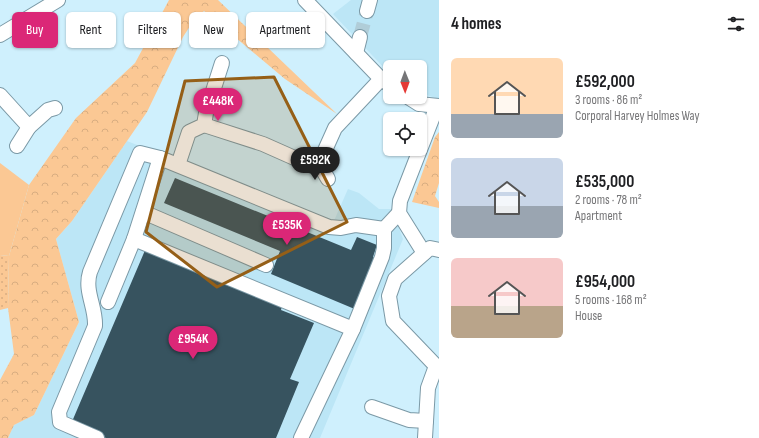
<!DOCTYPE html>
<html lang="en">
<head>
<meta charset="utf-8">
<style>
  body { margin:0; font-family:"Sofia Sans Condensed",sans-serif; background:#f2f2f2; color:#202124; height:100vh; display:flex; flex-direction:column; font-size:15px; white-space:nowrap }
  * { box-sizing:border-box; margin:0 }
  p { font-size:13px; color:#757577 }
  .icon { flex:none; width:22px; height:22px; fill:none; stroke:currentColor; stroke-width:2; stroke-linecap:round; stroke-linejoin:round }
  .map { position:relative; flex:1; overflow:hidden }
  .side { display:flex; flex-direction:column; background:#fff; width:320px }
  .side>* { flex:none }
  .top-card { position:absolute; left:12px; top:12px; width:367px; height:36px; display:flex; gap:8px }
  .needle { width:26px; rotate:179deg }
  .controls { position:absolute; left:383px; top:60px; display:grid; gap:8px }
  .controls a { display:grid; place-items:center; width:44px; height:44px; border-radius:6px; background:#fff; box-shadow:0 1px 3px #0004; font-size:20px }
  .price { position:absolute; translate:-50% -34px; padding:0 9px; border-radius:14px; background:#db2777; color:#fff; font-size:13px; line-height:26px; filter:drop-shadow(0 1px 2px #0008) }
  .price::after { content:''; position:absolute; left:50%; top:24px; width:12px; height:9px; margin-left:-6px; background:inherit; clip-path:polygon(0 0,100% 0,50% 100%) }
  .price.on { background:#222; color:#fff }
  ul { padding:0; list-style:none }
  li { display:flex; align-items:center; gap:12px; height:100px; padding:0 12px }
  li span { display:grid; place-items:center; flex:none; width:112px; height:80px; border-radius:6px; color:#555 }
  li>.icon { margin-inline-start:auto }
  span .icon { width:48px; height:48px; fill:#fffc; stroke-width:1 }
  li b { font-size:17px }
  h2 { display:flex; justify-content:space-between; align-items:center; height:48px; padding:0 12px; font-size:17px }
  .tag { padding:0 14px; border-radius:6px; background:#fff; box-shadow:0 1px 3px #0004; font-size:14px; line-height:36px }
  .tag.on { background:#db2777; color:#fff }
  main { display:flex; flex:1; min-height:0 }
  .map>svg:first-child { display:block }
  .built { fill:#bce6f6 }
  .grass { fill:#fbc894 }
  .forest { fill:url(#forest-crowns) }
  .park { fill:url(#park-dots) }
  .building { fill:#37535f }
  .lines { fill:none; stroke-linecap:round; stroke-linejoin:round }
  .minor-tunnel { stroke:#b0cdd8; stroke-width:14; stroke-dasharray:14 7; stroke-linecap:butt }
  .minor-casing { stroke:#7b99a6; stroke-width:16 }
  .minor { stroke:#fff; stroke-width:14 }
  .marked { fill:#955f17; fill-opacity:0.2; stroke:#955f17; stroke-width:3; stroke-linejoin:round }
</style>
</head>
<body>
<main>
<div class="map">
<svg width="439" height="438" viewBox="0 0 439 438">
  <defs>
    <pattern id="forest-crowns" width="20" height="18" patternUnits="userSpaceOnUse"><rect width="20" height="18" fill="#fbc894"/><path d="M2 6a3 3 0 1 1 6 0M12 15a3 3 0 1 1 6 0" fill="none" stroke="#d8ad81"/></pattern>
    <pattern id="park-dots" width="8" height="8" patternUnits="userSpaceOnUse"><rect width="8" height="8" fill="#fbc894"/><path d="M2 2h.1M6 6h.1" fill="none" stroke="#d8ad81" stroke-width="1.8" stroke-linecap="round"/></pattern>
  </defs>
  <rect width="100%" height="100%" fill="#cff0fd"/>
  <!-- built -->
  <g class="built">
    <path d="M351 0H439V99L420 93V67H390V74L333 14Z"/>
    <path d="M127 141 333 223 348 189 359 193 379 209H392L403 239 320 438H8L14 425 34 415 79 322 56 239 72 221Z"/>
  </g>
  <!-- grass -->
  <path class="grass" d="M0 163 29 185 9 256 0 255Z"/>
  <!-- forest -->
  <g class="forest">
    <path d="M169 0H218L337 114 285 79 204 11 194 20 183 37 147 112 72 221 56 239 79 322 34 415 14 425 8 438H0V380L14 354 8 308 9 256 29 185 76 118 135 63Z"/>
    <path d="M439 132V183L435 196 439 202V208L412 202 435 137Z"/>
  </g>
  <!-- park -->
  <path class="park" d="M0 255 9 256 8 308 0 310Z"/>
  <!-- building -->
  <g class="building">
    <path d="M175 178 351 250 357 237 377 245 373 257 378 259 357 310 271 274 280 251 164 203Z"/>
    <path d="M146 248 282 306 281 310 314 323 290 379 299 382 276 438H106L71 424Z"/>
  </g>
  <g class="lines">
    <!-- minor-tunnel -->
    <path class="minor-tunnel" d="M360 37 367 11"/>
    <!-- minor casing -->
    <g class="minor-casing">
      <g id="minor">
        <path d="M305 0 381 79 390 85"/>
        <path d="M367 11 370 0"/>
        <path d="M0 35 58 0"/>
        <path d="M356 53 360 37"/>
        <path d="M0 95 29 127 48 110 55 108"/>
        <path d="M408 97 419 104 439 106"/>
        <path d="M204 125 263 144 317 168 335 128 381 79"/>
        <path d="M17 146 29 127"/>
        <path d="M180 159 189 132 204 125 206 113 222 63"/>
        <path d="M317 168 321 167 328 179"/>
        <path d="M143 212 266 265"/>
        <path d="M134 239 353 329"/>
        <path d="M424 253 399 213 400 201 437 106"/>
        <path d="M108 302 134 239 160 158"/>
        <path d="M436 366 393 321 389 296 395 279 430 248 439 250"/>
        <path d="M372 407 409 420 426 421"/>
        <path d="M97 438 60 422 59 412 95 326C96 307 84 291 90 272L140 153 160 158 329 227 341 228 356 225 384 229"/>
        <path d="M301 438 353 329 382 257 384 248V229L399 213"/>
        <path d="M425 438 428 388 436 366H439"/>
      </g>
    </g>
    <!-- minor -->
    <use href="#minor" class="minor"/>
  </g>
  <!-- marked area -->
  <path class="marked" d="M274 77 347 222 217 287 146 232 185 81Z"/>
</svg>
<div class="controls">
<a><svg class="needle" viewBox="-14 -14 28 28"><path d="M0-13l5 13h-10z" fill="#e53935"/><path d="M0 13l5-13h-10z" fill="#757577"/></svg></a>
<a><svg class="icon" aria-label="locate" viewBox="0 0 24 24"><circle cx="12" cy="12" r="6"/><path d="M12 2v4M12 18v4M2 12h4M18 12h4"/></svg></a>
</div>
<b class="price" style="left:218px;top:122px">£448K</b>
<b class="price on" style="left:315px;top:181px">£592K</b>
<b class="price" style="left:287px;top:246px">£535K</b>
<b class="price" style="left:193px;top:360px">£954K</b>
<div class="top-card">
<a class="tag on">Buy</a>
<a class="tag">Rent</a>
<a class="tag">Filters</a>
<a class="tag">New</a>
<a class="tag">Apartment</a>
</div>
</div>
<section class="side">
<h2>4 homes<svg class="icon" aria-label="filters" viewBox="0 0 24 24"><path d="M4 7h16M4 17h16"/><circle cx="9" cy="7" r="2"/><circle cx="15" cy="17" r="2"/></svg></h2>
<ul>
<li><span style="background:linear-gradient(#ffd9b3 70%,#9aa5b1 0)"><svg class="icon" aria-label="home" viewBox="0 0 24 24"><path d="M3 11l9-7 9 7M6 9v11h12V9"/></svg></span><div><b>£592,000</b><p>3 rooms · 86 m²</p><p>Corporal Harvey Holmes Way</p></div></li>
<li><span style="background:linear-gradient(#c9d6e8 60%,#9aa5b1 0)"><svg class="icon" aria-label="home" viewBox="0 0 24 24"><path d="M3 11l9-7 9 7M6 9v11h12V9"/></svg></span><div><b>£535,000</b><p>2 rooms · 78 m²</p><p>Apartment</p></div></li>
<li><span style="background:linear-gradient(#f6c9c9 60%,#b9a48a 0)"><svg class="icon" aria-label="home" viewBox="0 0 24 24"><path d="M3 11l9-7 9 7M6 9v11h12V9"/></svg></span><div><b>£954,000</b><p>5 rooms · 168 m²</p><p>House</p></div></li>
</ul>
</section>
</main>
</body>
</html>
